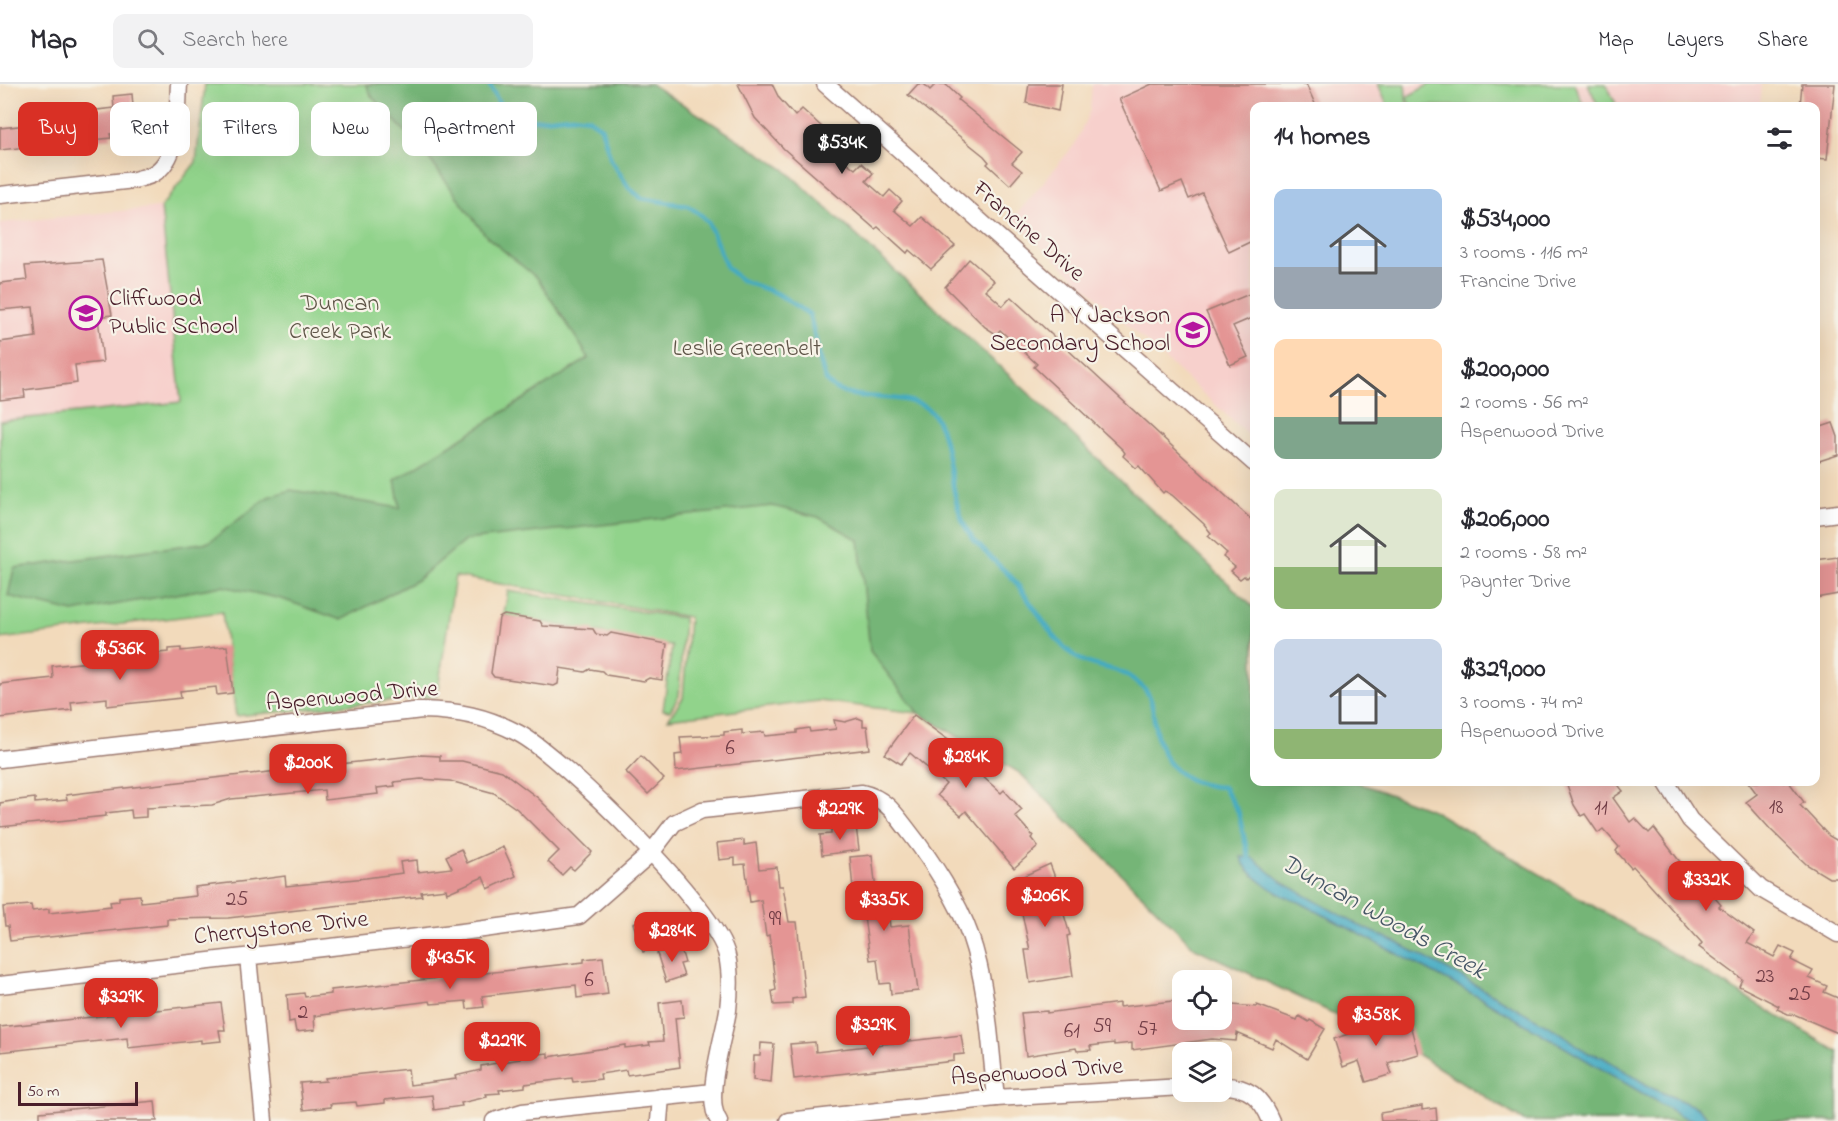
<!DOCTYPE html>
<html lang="en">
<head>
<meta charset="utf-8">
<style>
  body { margin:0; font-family:"Indie Flower",sans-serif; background:#f2f2f3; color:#2b2b33; height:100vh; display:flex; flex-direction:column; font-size:22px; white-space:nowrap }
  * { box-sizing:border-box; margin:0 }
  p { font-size:20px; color:#7c7c81 }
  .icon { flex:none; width:33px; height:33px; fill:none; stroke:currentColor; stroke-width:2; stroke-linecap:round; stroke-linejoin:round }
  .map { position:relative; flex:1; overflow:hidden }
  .sheet { position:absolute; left:1250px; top:18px; width:570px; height:684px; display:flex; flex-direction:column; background:#fff; border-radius:12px; box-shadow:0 6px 24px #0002 }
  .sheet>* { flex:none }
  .guide { position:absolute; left:18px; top:18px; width:570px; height:54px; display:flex; gap:12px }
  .buttons { position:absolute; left:1172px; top:886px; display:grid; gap:12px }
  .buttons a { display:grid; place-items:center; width:60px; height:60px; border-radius:12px; background:#fff; box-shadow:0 6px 24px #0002; font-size:30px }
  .scale { position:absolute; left:18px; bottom:15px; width:120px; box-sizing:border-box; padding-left:6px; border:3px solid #4a1f2b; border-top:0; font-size:16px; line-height:21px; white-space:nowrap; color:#4a1f2b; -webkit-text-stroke:4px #f7f3e8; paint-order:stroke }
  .price { position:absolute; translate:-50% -51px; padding:0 14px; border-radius:12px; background:#d93025; color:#fff; font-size:20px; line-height:39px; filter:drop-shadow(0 2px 3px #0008) }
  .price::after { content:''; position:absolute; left:50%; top:36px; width:18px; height:14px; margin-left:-9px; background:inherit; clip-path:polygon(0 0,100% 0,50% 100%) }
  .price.selected { background:#222; color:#fff }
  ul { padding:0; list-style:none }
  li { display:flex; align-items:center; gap:18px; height:150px; padding:0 24px }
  li span { display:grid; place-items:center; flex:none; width:168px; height:120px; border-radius:12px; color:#555 }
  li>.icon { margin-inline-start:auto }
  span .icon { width:72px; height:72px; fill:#fffc; stroke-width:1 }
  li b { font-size:26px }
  h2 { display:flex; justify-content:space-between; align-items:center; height:72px; padding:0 24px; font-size:26px }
  .tag { padding:0 21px; border-radius:12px; background:#fff; box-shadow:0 6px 24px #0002; font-size:21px; line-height:54px }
  .tag.selected { background:#d93025; color:#fff }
  header { display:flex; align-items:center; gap:36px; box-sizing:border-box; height:84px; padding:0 30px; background:#fff; border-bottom:2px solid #e1e1e2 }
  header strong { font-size:28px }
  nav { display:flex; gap:33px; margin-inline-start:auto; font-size:21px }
  .search { width:420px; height:54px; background:#f2f2f3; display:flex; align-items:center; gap:15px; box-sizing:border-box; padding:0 21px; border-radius:12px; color:#7c7c81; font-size:22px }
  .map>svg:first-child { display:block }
  .built { fill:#f7d0cc }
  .green { fill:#91d38b; stroke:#6e795b; stroke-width:1.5 }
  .forest { fill:#74b577; stroke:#5f6a51; stroke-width:1.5 }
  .water { fill:#42aac2; stroke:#466476; stroke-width:1.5 }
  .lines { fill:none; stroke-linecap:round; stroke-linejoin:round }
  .stream { stroke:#42aac2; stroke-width:4.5 }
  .building { fill:#e49594 }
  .street-casing { stroke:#9e7c73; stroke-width:19 }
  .street { stroke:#fff; stroke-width:16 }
  .labels { text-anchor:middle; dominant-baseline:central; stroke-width:4.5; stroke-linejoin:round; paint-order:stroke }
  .number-label { font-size:21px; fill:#703c45 }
  .street-label { font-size:24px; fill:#4a1f2b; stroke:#f7f3e8 }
  .poi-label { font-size:24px; fill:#4a1f2b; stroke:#f7f3e8; text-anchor:start }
  .park-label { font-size:24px; fill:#5f5548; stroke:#f7f3e8 }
  .water-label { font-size:26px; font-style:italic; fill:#475767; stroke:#f7f3e8 }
</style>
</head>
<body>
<header>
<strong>Map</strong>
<div class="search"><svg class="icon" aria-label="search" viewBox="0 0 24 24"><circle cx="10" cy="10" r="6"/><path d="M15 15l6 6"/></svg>Search here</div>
<nav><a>Map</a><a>Layers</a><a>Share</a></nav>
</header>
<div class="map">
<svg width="1838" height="1037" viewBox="0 0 1838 1037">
  <rect width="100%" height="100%" fill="#f7f3e8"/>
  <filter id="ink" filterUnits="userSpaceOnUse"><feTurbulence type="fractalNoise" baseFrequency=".0167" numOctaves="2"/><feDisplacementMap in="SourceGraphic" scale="12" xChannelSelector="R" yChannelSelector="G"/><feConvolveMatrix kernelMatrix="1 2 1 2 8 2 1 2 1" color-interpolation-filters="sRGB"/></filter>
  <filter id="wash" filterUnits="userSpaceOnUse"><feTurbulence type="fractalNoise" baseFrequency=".008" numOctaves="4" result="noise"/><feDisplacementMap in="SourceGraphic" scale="24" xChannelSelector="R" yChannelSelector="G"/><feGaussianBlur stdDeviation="1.35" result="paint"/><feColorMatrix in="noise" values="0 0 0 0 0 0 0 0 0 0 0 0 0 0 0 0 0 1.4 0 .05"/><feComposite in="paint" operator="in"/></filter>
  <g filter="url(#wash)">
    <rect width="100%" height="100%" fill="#f2dabb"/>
    <!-- built -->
    <g class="built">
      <path d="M1092 0H1762L1760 22H1254V356L1012 136 1075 60 1090 26Z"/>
      <path d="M161 123 181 319 0 337V139Z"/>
    </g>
    <!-- green -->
    <g class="green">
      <path d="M205 0H651L784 85 1036 316 1254 524V698H1356L1432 726 1838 968V1037H1524L1409 965 1195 864 1020 689 918 629 819 617 668 635 683 614 689 533 455 492 437 612 236 632 222 528 0 555V337L181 318 161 123 196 78Z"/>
      <path d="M1378 0H1405L1407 22H1388Z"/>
      <path d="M1430 0H1574L1584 22H1411L1406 13Z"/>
      <path d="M1588 0H1606L1617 22H1598Z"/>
      <path d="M508 507 684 534 679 612 670 627 663 626 672 562 504 531Z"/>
    </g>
    <!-- forest -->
    <path class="forest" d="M366 0H651L784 85 1036 316 1254 524V698H1356L1432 726 1838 968V1037H1524L1409 965 1195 864 1020 689 918 629 870 567 859 456 818 433 772 422 466 456 417 496 341 536 282 515 222 502 73 528 8 512 14 484 209 458 268 413 291 406 400 424 395 396 589 274 538 195 486 152 422 65 372 13Z"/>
    <!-- water -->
    <path class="water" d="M1241 773 1253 774 1282 798 1358 841 1396 858 1463 894 1561 949 1588 969 1601 972 1652 1004 1698 1024 1711 1037H1696L1681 1032 1486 917 1299 818C1281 813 1246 792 1241 773Z"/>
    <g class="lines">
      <!-- stream -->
      <path class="stream" d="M489 0 503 26 520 37 572 32 588 34 601 43 611 76 629 104 641 114 688 122 700 130 708 138 727 184 741 196 778 210 809 230C814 244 821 287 826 296 843 324 910 303 932 329 953 353 947 415 969 449 980 466 999 480 1013 495 1033 519 1048 551 1072 570 1091 586 1115 580 1134 596 1138 599 1144 603 1147 608 1155 620 1153 639 1157 652 1165 685 1189 702 1223 703L1238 727 1250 779"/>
    </g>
    <g id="blocks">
      <!-- building -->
      <g class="building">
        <path d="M738 0H772L779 14 795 32 802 25 832 52 825 61 855 85 861 79 873 89 866 97 884 113 890 106 902 117 894 126 913 142 922 133 955 162 931 185 909 166 907 169 878 143 875 145 784 65 755 34Z"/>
        <path d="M918 0H924L930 6 936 0H945L960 14 958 16 1022 68 1012 79 1022 87 1010 101 987 80 989 78 984 72 908 11Z"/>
        <path d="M1029 0H1062L1058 27 1026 19Z"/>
        <path d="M1152 0H1306L1316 22H1254V156L1229 168 1202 109 1189 115 1182 98 1161 107 1119 15Z"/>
        <path d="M1802 0H1835L1827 75 1815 74V22H1800Z"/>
        <path d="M132 10 133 22 139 21 142 47 110 50 111 54 0 66V44L46 39 45 27 70 24 71 29 114 24 113 12Z"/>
        <path d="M969 175 994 197 985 206 1003 222 1011 213 1254 438V486L1246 494 1244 492 1240 495 1231 487 1235 483 1223 473 1227 469 1208 452 1211 449 1204 440 1172 411 1165 407 1163 409 1139 382 1136 384 1123 372 1125 369 1123 366 1034 283 1037 280 1000 246 996 250 985 243 945 203Z"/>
        <path d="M102 176 112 231 98 233 103 278 75 281 77 299 24 306 25 313 0 316V258L36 253 33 223 0 226V199L27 196 25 182Z"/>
        <path d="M1254 208V233L1233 242 1248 273 1230 281 1206 228Z"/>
        <path d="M1833 339 1838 353V371L1819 377 1815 367V345Z"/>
        <path d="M1838 473V510L1815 514V476Z"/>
        <path d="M504 531 540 537 543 542 593 545 596 550 607 552 611 549 667 560 662 596 649 594 644 597 606 591 602 587 590 585 585 588 560 584 558 600 554 602 494 593 491 589 499 534Z"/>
        <path d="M227 562 233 609 217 611 216 603 180 607 181 614 107 622V614L71 618 72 626 0 634V600L53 594 52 582 98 577 97 574 169 568V565L181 564V567Z"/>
        <path d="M914 631 966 669 962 674 1001 709 1004 706 1022 726 1015 732 1033 752 1031 754 1038 763 1014 784 966 727 961 732 937 711 946 700 910 669 901 680 885 670Z"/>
        <path d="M858 634 863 636V642H867L870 665 676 687 675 671 682 670 680 653 724 651V648L742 646V650L764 648 765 652 797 649V646L809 644 810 648 836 645 834 636 845 638Z"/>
        <path d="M420 671 440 672V677H462L502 687 538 714 592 768 574 786 570 783 562 791 548 778 559 767 517 725 494 709 450 697 421 695 394 698 395 702 377 704 378 710 351 713 325 716 324 706 231 715 212 721 146 724V733L132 734 131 726 106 729V732L0 743V719L18 716 35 714V719L67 716 66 711 90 708Z"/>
        <path d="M641 672 664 695 648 710 626 688Z"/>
        <path d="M1566 698H1616L1623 707 1613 714 1630 738 1635 734 1649 749 1654 744 1707 813 1711 809 1721 821 1719 823 1754 849 1747 859 1774 873 1780 862 1795 869 1791 876 1813 887 1809 894 1827 902 1824 908 1838 914V949L1796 931 1788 930 1777 925 1779 922 1739 902 1742 895 1699 863 1702 859 1633 782 1631 784 1616 767 1619 763 1603 745 1598 749 1585 730 1581 732 1574 721Z"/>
        <path d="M1748 698H1789L1804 718 1800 721 1829 752 1838 757V794H1829L1806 780 1771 746 1746 718 1757 710Z"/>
        <path d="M856 742 859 766 822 771 820 751 831 750V745Z"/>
        <path d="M744 756V761L756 759 759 785 777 783 779 802H783L789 838H797L805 913 792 915V920L774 921 772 907 776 906 769 851 766 852 761 816 750 818 745 780 735 781V774L719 776 717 759Z"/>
        <path d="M503 763 516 792 488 805 483 793 447 809 446 805 421 808 422 812 228 834 167 835V841L10 857 8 842H5L3 823 31 821 32 827 49 825V829L111 822 110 818 119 817V813L140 811 141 818 196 812 195 803 256 796 285 792 286 802 366 794 402 789 400 778 417 776 418 788 452 784 446 772 461 765 467 779Z"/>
        <path d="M872 771 876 807 886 806 890 843 909 841 918 907 891 910 890 899 880 900 877 875 870 876 860 804 853 805 850 773Z"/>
        <path d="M1050 780 1057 799 1055 800 1070 851 1067 852 1073 892 1030 899 1025 866H1030L1022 830 1031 828 1017 795Z"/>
        <path d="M655 831 665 860 643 868 633 839Z"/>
        <path d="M680 862 685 879 680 880 684 892 666 898 657 869Z"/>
        <path d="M603 873 608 910 577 914 576 901 482 912 484 923 467 925 466 917 431 920 430 917 314 932 315 946 296 948 294 937 289 938 287 911 304 909 305 913 331 910V906L584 878V875Z"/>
        <path d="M682 916 684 933 675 934 680 983 627 991 626 986 600 990 601 995 573 998 572 994 525 1000V1003L499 1006 500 1009 486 1010 487 1013 461 1019 462 1022 434 1026 432 1011 385 1016V1019L357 1022 356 1018 330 1020 331 1023 303 1026 300 999 326 997 325 994 408 985 410 1001 456 995 455 992 481 986V982L520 975V972L548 969V973L625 961V964L650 961 649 958 663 957 659 919Z"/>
        <path d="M1182 916V936H1221V920L1256 923 1257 921 1297 936 1299 932 1309 938 1310 936 1325 945 1307 975 1276 955 1272 964 1237 949 1236 957 1212 955 1132 966V959L1114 961V959L1090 962 1091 966 1077 967 1076 964 1026 972 1021 929 1047 927V929L1119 919V923Z"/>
        <path d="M221 919 225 946H219L221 957 201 959V956L128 964 127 954 0 968V943Z"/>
        <path d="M1371 928 1380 933 1381 936 1396 943 1407 940 1408 945 1411 944 1418 970 1388 979 1392 990 1366 998 1359 977 1343 983 1334 955 1362 945 1359 938 1367 935Z"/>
        <path d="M961 951 964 970 954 971V977L794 995 790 960 815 958 816 968Z"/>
        <path d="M761 959 774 960 771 998 753 996 754 972H760Z"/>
        <path d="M155 1017 157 1037H40V1028Z"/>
        <path d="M1422 1022V1026L1436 1024 1437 1037H1381L1380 1029Z"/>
      </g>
    </g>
  </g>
  <g filter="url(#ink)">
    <use href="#blocks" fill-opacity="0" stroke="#9e7c73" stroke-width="1.5"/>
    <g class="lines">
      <!-- street casing -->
      <g class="street-casing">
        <g id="street">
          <path d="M825 0 1254 379"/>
          <path d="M0 111 134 96C140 94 148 93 153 90 181 74 177 27 179 0"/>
          <path d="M1815 432 1838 429"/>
          <path d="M0 675 422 626C459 627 485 632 518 649 562 672 718 826 727 872 731 889 730 909 728 926 724 953 703 1015 719 1037"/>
          <path d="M1666 698 1690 736 1761 805 1838 850"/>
          <path d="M248 873 264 1037"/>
          <path d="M0 901 462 848 579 832 651 769 674 739 702 726 862 709C886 714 896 731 910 749 932 777 958 817 970 851 988 903 990 960 996 1014"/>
          <path d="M1221 1002C1248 1001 1261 1013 1271 1037"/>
          <path d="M494 1037 522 1028 713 1008"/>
          <path d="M659 1037 661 1013"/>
          <path d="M788 1037 996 1014 1182 1003"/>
        </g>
      </g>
      <!-- street -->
      <use href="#street" class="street"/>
    </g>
  </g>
  <!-- icons -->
  <defs>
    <g id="school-ring" transform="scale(1.725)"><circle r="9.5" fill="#f7f3e8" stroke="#b5179e" stroke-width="1.5"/><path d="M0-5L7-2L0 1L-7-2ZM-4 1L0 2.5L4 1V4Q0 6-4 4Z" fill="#b5179e"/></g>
  </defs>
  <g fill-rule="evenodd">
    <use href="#school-ring" x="86" y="229"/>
    <use href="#school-ring" x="1193" y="246"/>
  </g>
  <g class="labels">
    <!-- number labels -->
    <g class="number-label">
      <text x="730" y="665">6</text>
      <text x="1776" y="724">18</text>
      <text x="1601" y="725">11</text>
      <text x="237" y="816">25</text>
      <text x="775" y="836">99</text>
      <text x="1765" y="893">23</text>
      <text x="589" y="897">6</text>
      <text x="1800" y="911">25</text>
      <text x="303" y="929">2</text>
      <text x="1102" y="943">59</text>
      <text x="1147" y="946">57</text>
      <text x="1072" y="948">61</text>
    </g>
    <!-- street labels -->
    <g class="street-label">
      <text transform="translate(1028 148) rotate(41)">Francine Drive</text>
      <text transform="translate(352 613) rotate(-5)">Aspenwood Drive</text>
      <text transform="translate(281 845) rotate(-6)">Cherrystone Drive</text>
      <text transform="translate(1037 989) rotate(-4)">Aspenwood Drive</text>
    </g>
    <!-- poi labels -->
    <g class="poi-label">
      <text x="109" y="215">Cliffwood<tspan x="109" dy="28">Public School</tspan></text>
      <text x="1170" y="232" text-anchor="end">A Y Jackson<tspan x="1170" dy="28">Secondary School</tspan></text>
    </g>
    <!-- park labels -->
    <g class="park-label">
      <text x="340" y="220">Duncan<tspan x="340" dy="28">Creek Park</tspan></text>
      <text x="747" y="265">Leslie Greenbelt</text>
    </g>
    <!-- water labels -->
    <g class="water-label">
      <text transform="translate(1383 834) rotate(29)">Duncan Woods Creek</text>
    </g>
  </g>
</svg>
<div class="buttons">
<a><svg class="icon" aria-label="locate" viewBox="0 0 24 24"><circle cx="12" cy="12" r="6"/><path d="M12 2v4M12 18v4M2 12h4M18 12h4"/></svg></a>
<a><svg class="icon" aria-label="layers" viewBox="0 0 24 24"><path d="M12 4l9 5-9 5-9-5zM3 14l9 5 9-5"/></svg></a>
</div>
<div class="scale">50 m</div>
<b class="price selected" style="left:842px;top:91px">$534K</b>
<b class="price" style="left:120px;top:597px">$536K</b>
<b class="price" style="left:966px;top:705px">$284K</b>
<b class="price" style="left:308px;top:711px">$200K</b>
<b class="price" style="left:840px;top:757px">$229K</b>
<b class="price" style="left:1706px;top:828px">$332K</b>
<b class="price" style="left:1045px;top:844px">$206K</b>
<b class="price" style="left:884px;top:848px">$335K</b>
<b class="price" style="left:672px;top:879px">$284K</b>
<b class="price" style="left:450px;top:906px">$435K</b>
<b class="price" style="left:121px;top:945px">$329K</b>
<b class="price" style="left:1376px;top:963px">$358K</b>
<b class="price" style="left:873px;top:973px">$329K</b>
<b class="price" style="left:502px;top:989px">$229K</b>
<div class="guide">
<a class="tag selected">Buy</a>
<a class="tag">Rent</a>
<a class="tag">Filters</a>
<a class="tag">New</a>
<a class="tag">Apartment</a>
</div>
<section class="sheet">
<h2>14 homes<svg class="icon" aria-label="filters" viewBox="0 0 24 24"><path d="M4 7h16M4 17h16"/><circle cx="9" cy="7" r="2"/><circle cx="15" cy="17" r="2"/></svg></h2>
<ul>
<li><span style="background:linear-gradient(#a9c7e8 65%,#9aa5b1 0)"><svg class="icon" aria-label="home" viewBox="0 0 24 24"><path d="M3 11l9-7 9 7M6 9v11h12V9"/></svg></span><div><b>$534,000</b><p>3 rooms · 116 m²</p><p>Francine Drive</p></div></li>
<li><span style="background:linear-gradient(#ffd9b3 65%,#7fa58c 0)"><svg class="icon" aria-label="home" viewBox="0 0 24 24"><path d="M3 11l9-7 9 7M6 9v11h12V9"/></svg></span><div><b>$200,000</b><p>2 rooms · 56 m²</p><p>Aspenwood Drive</p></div></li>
<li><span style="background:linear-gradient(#dfe7d0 65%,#8fb573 0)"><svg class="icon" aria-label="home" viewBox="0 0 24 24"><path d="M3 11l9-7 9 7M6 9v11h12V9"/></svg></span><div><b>$206,000</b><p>2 rooms · 58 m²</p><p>Paynter Drive</p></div></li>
<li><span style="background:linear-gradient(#c9d6e8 75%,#8fb573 0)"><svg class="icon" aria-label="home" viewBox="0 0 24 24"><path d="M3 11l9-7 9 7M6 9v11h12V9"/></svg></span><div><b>$329,000</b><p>3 rooms · 74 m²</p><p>Aspenwood Drive</p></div></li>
</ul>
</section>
</div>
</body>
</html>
